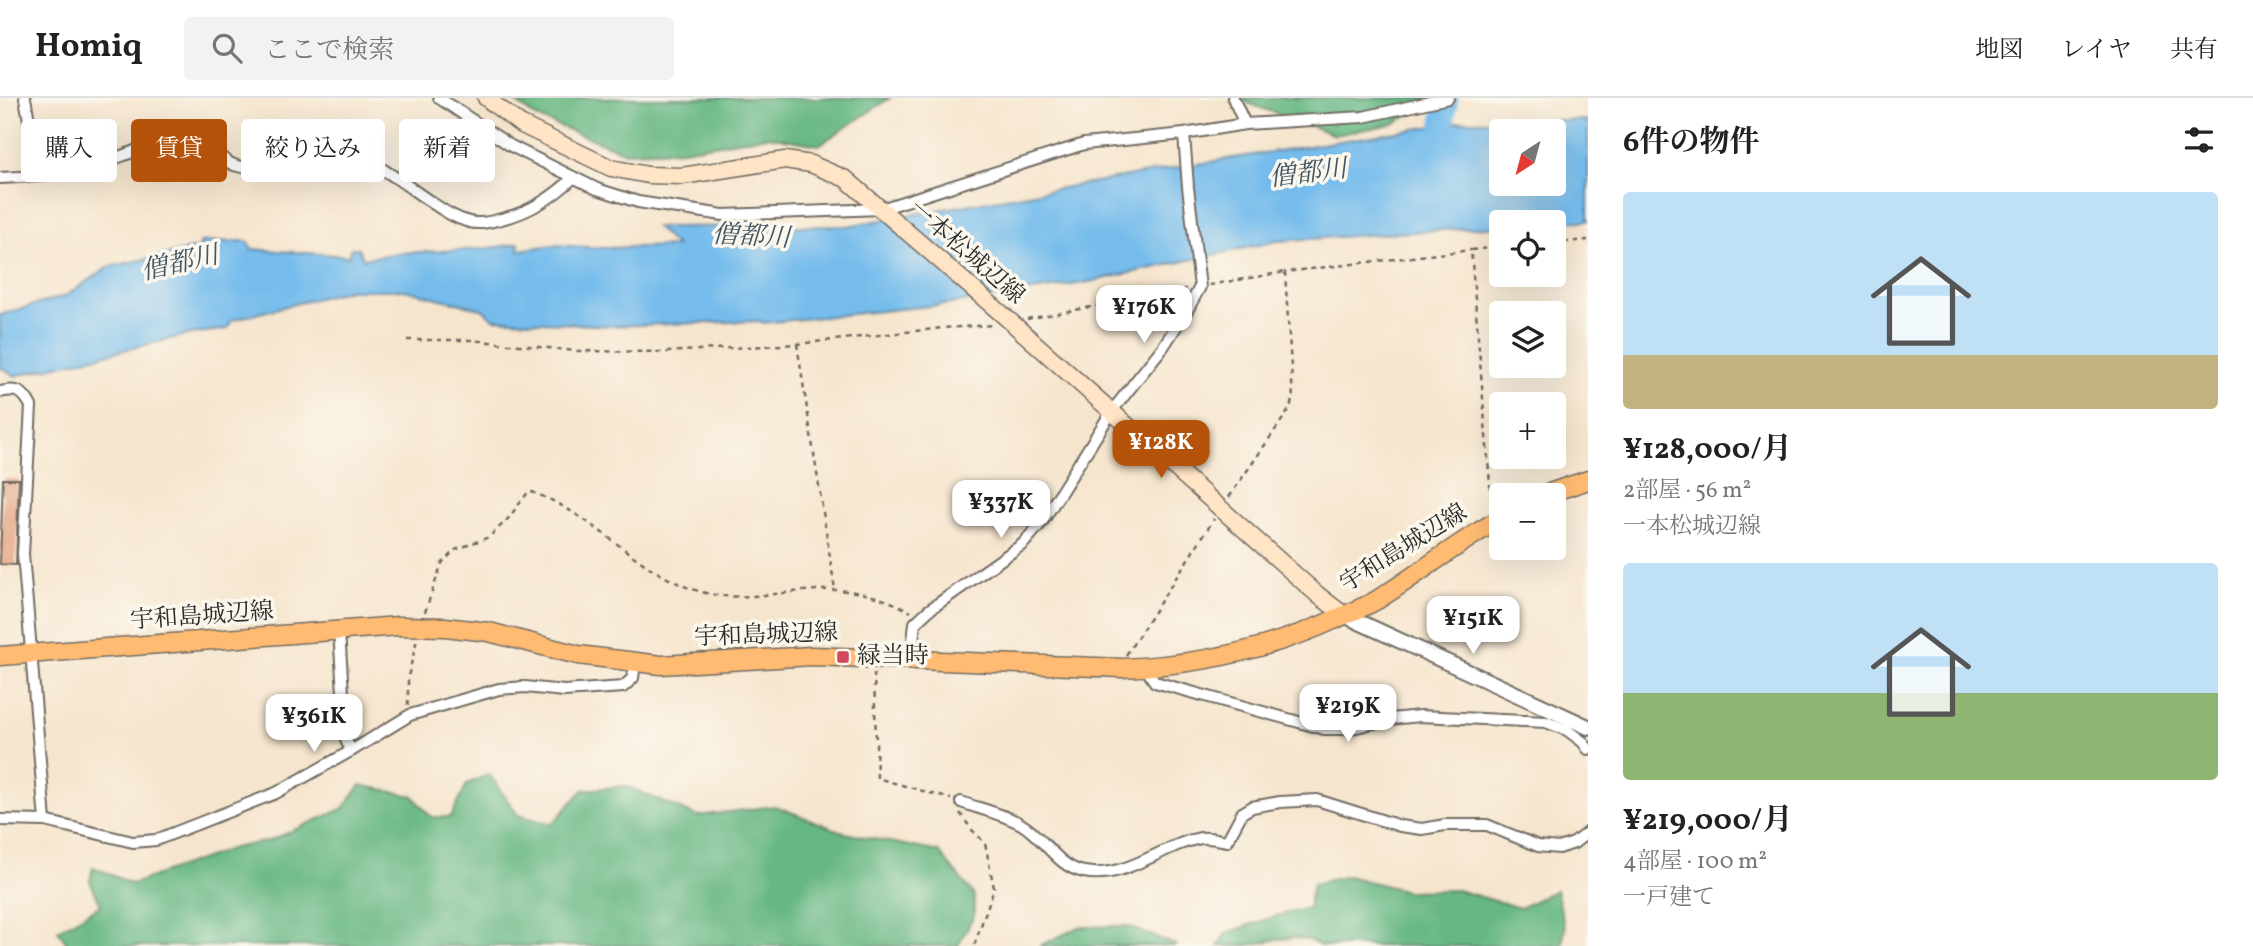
<!DOCTYPE html>
<html lang="ja">
<head>
<meta charset="utf-8">
<style>
  body { margin:0; font-family:Vollkorn,"Noto Serif JP",serif; background:#f2f2f2; color:#222; height:100vh; display:flex; flex-direction:column; font-size:26px; white-space:nowrap }
  * { box-sizing:border-box; margin:0 }
  p { font-size:23px; color:#767676 }
  .icon { flex:none; width:38px; height:38px; fill:none; stroke:currentColor; stroke-width:2; stroke-linecap:round; stroke-linejoin:round }
  .map { position:relative; flex:1; overflow:hidden }
  .panel { display:flex; flex-direction:column; background:#fff; width:665px }
  .panel>* { flex:none }
  .banner { position:absolute; left:21px; top:21px; width:665px; height:63px; display:flex; gap:14px }
  .needle { width:46px; rotate:216deg }
  .buttons { position:absolute; left:1489px; top:21px; display:grid; gap:14px }
  .buttons a { display:grid; place-items:center; width:77px; height:77px; border-radius:7px; background:#fff; box-shadow:0 7px 28px #0002; font-size:35px }
  .price { position:absolute; translate:-50% -60px; padding:0 16px; border-radius:14px; background:#fff; color:#222; font-size:23px; line-height:46px; filter:drop-shadow(0 2px 4px #0008) }
  .price::after { content:''; position:absolute; left:50%; top:42px; width:21px; height:16px; margin-left:-10px; background:inherit; clip-path:polygon(0 0,100% 0,50% 100%) }
  .price.current { background:#b45309; color:#fff }
  ul { padding:0; list-style:none }
  li { display:grid; align-content:center; gap:14px; height:371px; padding:0 35px }
  li span { display:grid; place-items:center; height:217px; border-radius:7px; color:#555 }
  li>.icon { margin-inline-start:auto }
  span .icon { width:126px; height:126px; fill:#fffc; stroke-width:1 }
  li b { font-size:30px }
  h2 { display:flex; justify-content:space-between; align-items:center; height:84px; padding:0 35px; font-size:30px }
  .chip { padding:0 24px; border-radius:7px; background:#fff; box-shadow:0 7px 28px #0002; font-size:24px; line-height:63px }
  .chip.current { background:#b45309; color:#fff }
  header { display:flex; align-items:center; gap:42px; box-sizing:border-box; height:98px; padding:0 35px; background:#fff; border-bottom:2px solid #e0e0e0 }
  header strong { font-size:33px }
  nav { display:flex; gap:38px; margin-inline-start:auto; font-size:24px }
  .search { width:490px; height:63px; background:#f2f2f2; display:flex; align-items:center; gap:18px; box-sizing:border-box; padding:0 24px; border-radius:7px; color:#767676; font-size:26px }
  main { display:flex; flex:1; min-height:0 }
  .map>svg:first-child { display:block }
  .forest { fill:#66b783; stroke:#487157; stroke-width:2 }
  .water { fill:#74bcec; stroke:#50748c; stroke-width:2; fill-rule:evenodd }
  .lines { fill:none; stroke-linecap:round; stroke-linejoin:round }
  .river { stroke:#74bcec; stroke-width:23 }
  .building { fill:#e19b79 }
  .minor-casing { stroke:#726c64; stroke-width:14 }
  .tertiary-casing { stroke:#726c64; stroke-width:18 }
  .secondary-casing { stroke:#726c64; stroke-width:19 }
  .primary-casing { stroke:#726c64; stroke-width:21 }
  .path { stroke:#726c64; stroke-width:2.5; stroke-dasharray:5 5; stroke-linecap:butt }
  .minor { stroke:#fff; stroke-width:10 }
  .tertiary { stroke:#fff; stroke-width:14 }
  .secondary { stroke:#ffe4c6; stroke-width:16 }
  .primary { stroke:#ffbb71; stroke-width:18 }
  .poi-dot { fill:#d1495b; stroke:#fbf7ec; stroke-width:2.5 }
  .labels { text-anchor:middle; dominant-baseline:central; stroke-width:7; stroke-linejoin:round; paint-order:stroke }
  .street-label { font-size:24px; fill:#2b2b2b; stroke:#fbf7ec }
  .poi-label { font-size:24px; fill:#2b2b2b; stroke:#fbf7ec; text-anchor:start }
  .water-label { font-size:26px; font-style:italic; fill:#415665; stroke:#fbf7ec }
</style>
</head>
<body>
<header>
<strong>Homiq</strong>
<div class="search"><svg class="icon" aria-label="search" viewBox="0 0 24 24"><circle cx="10" cy="10" r="6"/><path d="M15 15l6 6"/></svg>ここで検索</div>
<nav><a>地図</a><a>レイヤ</a><a>共有</a></nav>
</header>
<main>
<div class="map">
<svg width="1588" height="848" viewBox="0 0 1588 848">
  <rect width="100%" height="100%" fill="#fbf7ec"/>
  <filter id="ink" filterUnits="userSpaceOnUse"><feTurbulence type="fractalNoise" baseFrequency=".0143" numOctaves="2"/><feDisplacementMap in="SourceGraphic" scale="14" xChannelSelector="R" yChannelSelector="G"/><feConvolveMatrix kernelMatrix="1 2 1 2 8 2 1 2 1" color-interpolation-filters="sRGB"/></filter>
  <filter id="wash" filterUnits="userSpaceOnUse"><feTurbulence type="fractalNoise" baseFrequency=".00686" numOctaves="4" result="noise"/><feDisplacementMap in="SourceGraphic" scale="28" xChannelSelector="R" yChannelSelector="G"/><feGaussianBlur stdDeviation="1.57" result="paint"/><feColorMatrix in="noise" values="0 0 0 0 0 0 0 0 0 0 0 0 0 0 0 0 0 1.4 0 .05"/><feComposite in="paint" operator="in"/></filter>
  <g filter="url(#wash)">
    <rect width="100%" height="100%" fill="#f6e5cd"/>
    <!-- forest -->
    <g class="forest">
      <path d="M510 0H890L819 47 768 38 683 52 625 54 536 19Z"/>
      <path d="M1234 0H1438L1393 26 1335 37Z"/>
      <path d="M489 676 518 717 552 726 583 692 626 688 697 718 775 708 845 735 939 754 974 797V817L958 848H68L58 832 101 807 90 783 93 769 132 786 233 750 269 743 342 711 361 687 413 698 431 719H451L467 686Z"/>
      <path d="M1347 778 1407 793 1457 792 1520 810 1556 792 1565 830 1562 848H1320C1296 831 1266 846 1240 848 1233 848 1225 848 1218 848L1226 835 1279 817 1308 810 1313 786Z"/>
      <path d="M1127 828 1178 848H1039L1079 829Z"/>
    </g>
    <!-- water -->
    <path class="water" d="M1588 22V123L1502 124 1501 128 1277 143 1089 184 950 206 763 225 761 223 610 228 494 221 482 211 405 192H349L232 222 227 231 191 236 15 278 3 270 0 271V217L65 198 109 169 201 149 200 144 248 143 251 151 349 158 351 150H358L363 161C415 149 468 157 519 145V152L553 147 604 150 676 148 656 129 847 128 1221 62 1465 23ZM1502 33H1554V86H1502Z"/>
    <g class="lines">
      <!-- river -->
      <path class="river" d="M1438 55 1447 0"/>
    </g>
    <g id="blocks">
      <!-- building -->
      <path class="building" d="M3 381H19L16 467 0 466Z"/>
    </g>
  </g>
  <g filter="url(#ink)">
    <use href="#blocks" fill-opacity="0" stroke="#726c64" stroke-width="2"/>
    <g class="lines">
      <!-- minor casing -->
      <g class="minor-casing">
        <g id="minor">
          <path d="M439 0 511 48 597 91 638 104 723 117 881 111 1084 46 1184 36 1245 26 1363 19 1448 0"/>
          <path d="M1233 0 1245 26"/>
          <path d="M39 78C96 71 131 55 183 33 210 34 212 59 234 67 260 77 303 50 333 53 369 56 402 85 431 104 443 112 454 120 469 124 481 127 493 123 505 120 532 113 553 99 573 80"/>
          <path d="M0 80 39 78 25 0"/>
          <path d="M0 294C17 290 23 293 31 308L23 456 45 723"/>
          <path d="M339 533 346 642 351 653"/>
          <path d="M911 562 915 525 929 512 1023 446 1042 424 1112 313 1163 249 1189 209 1200 189 1188 89 1184 36"/>
          <path d="M1145 569 1155 584 1324 631H1348L1391 621 1420 618 1546 624 1567 632 1583 644 1588 651"/>
          <path d="M961 704C980 711 1003 716 1021 726 1044 739 1057 769 1084 774 1127 782 1161 747 1201 740 1209 739 1219 742 1227 743L1242 715 1252 709 1280 704 1317 702 1400 728 1422 731 1445 727H1487L1538 748 1559 750 1574 745 1588 734"/>
          <path d="M0 722 45 723 133 744 156 742 276 695 351 653 410 617 499 591 525 589 564 593 623 589 633 580 635 565"/>
        </g>
      </g>
      <!-- tertiary casing -->
      <g class="tertiary-casing">
        <path id="tertiary" d="M1344 517 1588 629"/>
      </g>
      <!-- secondary casing -->
      <g class="secondary-casing">
        <path id="secondary" d="M486 0 520 26 611 70 648 77 682 78 785 62 811 66 846 81 1002 216 1318 497 1344 517"/>
      </g>
      <!-- primary casing -->
      <g class="primary-casing">
        <g id="primary">
          <path d="M1543 397 1588 382"/>
          <path d="M0 558 399 528 445 529 489 534 578 557 661 567 812 558 1122 570C1199 567 1269 552 1338 520 1351 514 1365 509 1377 502 1419 476 1458 444 1502 420"/>
        </g>
      </g>
      <!-- path -->
      <g class="path">
        <path d="M1554 145 1588 142"/>
        <path d="M1209 187 1285 174"/>
        <path d="M1027 221 1186 191"/>
        <path d="M407 242H471L577 253 666 254 797 246 943 230 993 227"/>
        <path d="M797 246 835 492"/>
        <path d="M1229 399 1289 312 1293 300 1285 174 1471 152"/>
        <path d="M1492 411 1471 152 1502 149"/>
        <path d="M425 514 442 465 455 452 489 439 507 422 529 393C595 415 638 477 702 494 746 506 791 490 835 492 861 493 889 501 911 514"/>
        <path d="M1126 557 1214 421"/>
        <path d="M874 575 877 680 951 701"/>
        <path d="M408 607V579L417 541"/>
        <path d="M960 715 972 732 985 745 994 790 974 848"/>
      </g>
      <!-- minor -->
      <use href="#minor" class="minor"/>
      <!-- tertiary -->
      <use href="#tertiary" class="tertiary"/>
      <!-- secondary -->
      <use href="#secondary" class="secondary"/>
      <!-- primary -->
      <use href="#primary" class="primary"/>
    </g>
  </g>
  <!-- markers -->
  <rect class="poi-dot" x="836" y="552" width="14" height="14" rx="3.5"/>
  <g class="labels">
    <!-- street labels -->
    <g class="street-label">
      <text transform="translate(966 155) rotate(41)">一本松城辺線</text>
      <text transform="translate(1404 451) rotate(-32)">宇和島城辺線</text>
      <text transform="translate(202 519) rotate(-4)">宇和島城辺線</text>
      <text transform="translate(766 538) rotate(-2)">宇和島城辺線</text>
    </g>
    <!-- poi labels -->
    <g class="poi-label">
      <text x="857" y="559">緑当時</text>
    </g>
    <!-- water labels -->
    <g class="water-label">
      <text transform="translate(1308 76) rotate(-7)">僧都川</text>
      <text transform="translate(751 139) rotate(3)">僧都川</text>
      <text transform="translate(180 166) rotate(-13)">僧都川</text>
    </g>
  </g>
</svg>
<div class="buttons">
<a><svg class="needle" viewBox="-14 -14 28 28"><path d="M0-13l5 13h-10z" fill="#e53935"/><path d="M0 13l5-13h-10z" fill="#767676"/></svg></a>
<a><svg class="icon" aria-label="locate" viewBox="0 0 24 24"><circle cx="12" cy="12" r="6"/><path d="M12 2v4M12 18v4M2 12h4M18 12h4"/></svg></a>
<a><svg class="icon" aria-label="layers" viewBox="0 0 24 24"><path d="M12 4l9 5-9 5-9-5zM3 14l9 5 9-5"/></svg></a>
<a>+</a>
<a>−</a>
</div>
<b class="price" style="left:1144px;top:247px">¥176K</b>
<b class="price current" style="left:1161px;top:382px">¥128K</b>
<b class="price" style="left:1001px;top:442px">¥337K</b>
<b class="price" style="left:1473px;top:558px">¥151K</b>
<b class="price" style="left:1348px;top:646px">¥219K</b>
<b class="price" style="left:314px;top:656px">¥361K</b>
<div class="banner">
<a class="chip">購入</a>
<a class="chip current">賃貸</a>
<a class="chip">絞り込み</a>
<a class="chip">新着</a>
</div>
</div>
<section class="panel">
<h2>6件の物件<svg class="icon" aria-label="filters" viewBox="0 0 24 24"><path d="M4 7h16M4 17h16"/><circle cx="9" cy="7" r="2"/><circle cx="15" cy="17" r="2"/></svg></h2>
<ul>
<li><span style="background:linear-gradient(#bfe0f5 75%,#c2b280 0)"><svg class="icon" aria-label="home" viewBox="0 0 24 24"><path d="M3 11l9-7 9 7M6 9v11h12V9"/></svg></span><div><b>¥128,000/月</b><p>2部屋 · 56 m²</p><p>一本松城辺線</p></div></li>
<li><span style="background:linear-gradient(#bfe0f5 60%,#8fb573 0)"><svg class="icon" aria-label="home" viewBox="0 0 24 24"><path d="M3 11l9-7 9 7M6 9v11h12V9"/></svg></span><div><b>¥219,000/月</b><p>4部屋 · 100 m²</p><p>一戸建て</p></div></li>
</ul>
</section>
</main>
</body>
</html>
